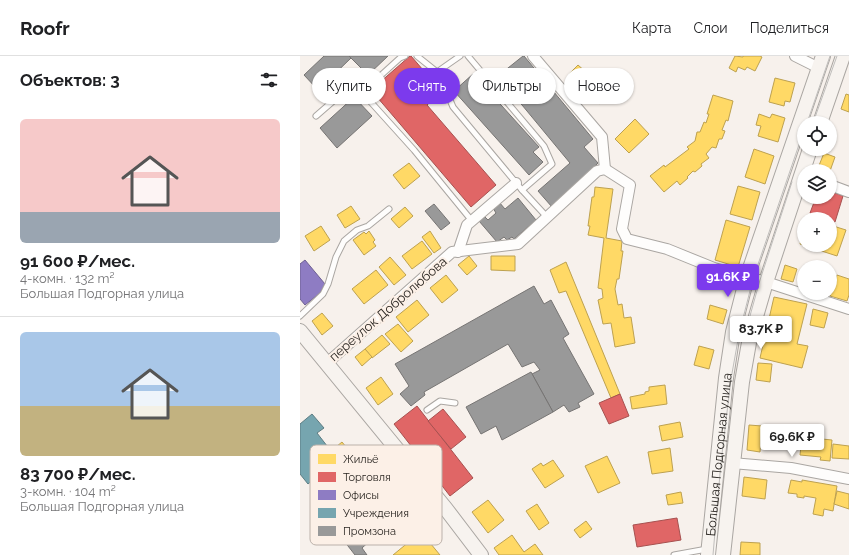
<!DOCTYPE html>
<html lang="ru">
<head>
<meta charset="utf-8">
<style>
  body { margin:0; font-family:Raleway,sans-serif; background:#f2f2f2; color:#202124; height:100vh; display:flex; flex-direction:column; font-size:15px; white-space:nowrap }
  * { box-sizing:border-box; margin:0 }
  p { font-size:13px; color:#757577 }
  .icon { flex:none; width:22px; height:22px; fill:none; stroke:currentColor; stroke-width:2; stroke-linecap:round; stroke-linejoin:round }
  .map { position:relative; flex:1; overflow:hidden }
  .sheet { display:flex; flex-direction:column; background:#fff; width:300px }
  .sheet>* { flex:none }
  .hud { position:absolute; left:12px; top:12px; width:380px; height:36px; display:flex; gap:8px }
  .controls { position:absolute; left:497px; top:60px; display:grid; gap:8px }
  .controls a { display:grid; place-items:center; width:40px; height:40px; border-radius:50%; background:#fff; box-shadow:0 1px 3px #0004; font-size:20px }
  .price { position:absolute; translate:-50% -34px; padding:0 9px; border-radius:4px; background:#fff; color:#222; font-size:13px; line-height:26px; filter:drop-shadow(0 1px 2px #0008) }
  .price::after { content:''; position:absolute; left:50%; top:24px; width:12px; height:9px; margin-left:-6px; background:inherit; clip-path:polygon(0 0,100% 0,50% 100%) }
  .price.selected { background:#7c3aed; color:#fff }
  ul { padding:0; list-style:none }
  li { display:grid; align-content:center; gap:8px; height:212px; padding:0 20px }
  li+li { border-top:1px solid #e0e0e0 }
  li span { display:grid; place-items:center; height:124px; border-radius:6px; color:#555 }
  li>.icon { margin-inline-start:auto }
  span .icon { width:72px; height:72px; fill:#fffc; stroke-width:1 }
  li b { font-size:17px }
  h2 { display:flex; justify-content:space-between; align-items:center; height:48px; padding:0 20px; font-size:17px }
  .tag { padding:0 14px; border-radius:18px; background:#fff; box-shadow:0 1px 3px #0004; font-size:14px; line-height:36px }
  .tag.selected { background:#7c3aed; color:#fff }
  header { display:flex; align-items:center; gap:24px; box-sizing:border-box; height:56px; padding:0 20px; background:#fff; border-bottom:1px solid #e0e0e0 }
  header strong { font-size:19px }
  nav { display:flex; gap:22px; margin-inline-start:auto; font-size:14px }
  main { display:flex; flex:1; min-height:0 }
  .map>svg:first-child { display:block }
  .homes { fill:#ffd966; stroke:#bda150 }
  .shops { fill:#e06666; stroke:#a75150 }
  .offices { fill:#8e7cc3; stroke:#6e6091 }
  .public { fill:#76a5af; stroke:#5d7d83 }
  .industry { fill:#999; stroke:#767473 }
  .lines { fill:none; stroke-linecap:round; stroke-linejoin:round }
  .lane-casing { stroke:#aaa6a2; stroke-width:7 }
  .street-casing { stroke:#aaa6a2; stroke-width:12 }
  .secondary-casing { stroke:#aaa6a2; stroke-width:16 }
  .lane { stroke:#fefdfc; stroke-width:5 }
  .street { stroke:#fefdfc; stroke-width:10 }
  .secondary { stroke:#f7f3ef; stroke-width:14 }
  .tram { stroke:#c0bebc; stroke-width:1 }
  .labels { text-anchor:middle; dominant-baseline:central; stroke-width:4; stroke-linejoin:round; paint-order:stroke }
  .street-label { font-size:13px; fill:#231f1b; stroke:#fcf0e7 }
  .key { fill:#fcf0e7; stroke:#bbb1aa; stroke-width:1 }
  .key-label { font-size:11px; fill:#231f1b }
</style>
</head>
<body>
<header>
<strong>Roofr</strong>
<nav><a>Карта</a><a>Слои</a><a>Поделиться</a></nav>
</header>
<main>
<section class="sheet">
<h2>Объектов: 3<svg class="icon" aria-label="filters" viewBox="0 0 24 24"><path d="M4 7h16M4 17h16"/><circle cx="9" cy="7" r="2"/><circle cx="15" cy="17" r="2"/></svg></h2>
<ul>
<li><span style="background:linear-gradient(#f6c9c9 75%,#9aa5b1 0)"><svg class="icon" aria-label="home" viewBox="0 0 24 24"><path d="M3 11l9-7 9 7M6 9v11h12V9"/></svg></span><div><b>91 600 ₽/мес.</b><p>4-комн. · 132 m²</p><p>Большая Подгорная улица</p></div></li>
<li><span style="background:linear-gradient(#a9c7e8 60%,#c2b280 0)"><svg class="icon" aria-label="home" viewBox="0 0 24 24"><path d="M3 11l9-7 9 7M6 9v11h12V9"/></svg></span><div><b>83 700 ₽/мес.</b><p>3-комн. · 104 m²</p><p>Большая Подгорная улица</p></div></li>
</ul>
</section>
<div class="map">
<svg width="549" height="499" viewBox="0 0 549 499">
  <rect width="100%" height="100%" fill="#f7f1ec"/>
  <!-- homes -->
  <g class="homes">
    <path d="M435 0 443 1V0H460L462 1 455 15 447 11 445 14 438 11 436 16 429 12Z"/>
    <path d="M278 9 287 17 279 26 269 18Z"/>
    <path d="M475 22 495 27 490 46 485 45 484 50 469 46Z"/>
    <path d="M306 23 315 34 299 48 290 37Z"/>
    <path d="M546 38 549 39V56L541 53Z"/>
    <path d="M413 39 433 45 428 65 426 64 422 74 425 75 422 83H419L416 92 412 91 406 98 409 102 401 108 402 110 395 116 393 115 387 121 388 122 380 129 377 125 364 136 350 120 364 109 365 111 389 93 387 91 395 85 397 76H400L404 66 406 67 409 58H407Z"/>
    <path d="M459 58 470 62 472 58 485 62 478 86 458 80 461 70 456 69Z"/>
    <path d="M335 63 349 78 329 97 315 83Z"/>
    <path d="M454 93 474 100 465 128 445 121Z"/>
    <path d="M524 97 535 101 530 115 518 112Z"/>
    <path d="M109 107 120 120 104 133 93 119Z"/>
    <path d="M438 130 460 136 452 164 430 158Z"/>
    <path d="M295 131 313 133 306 182 322 185 321 195H323L319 223H317L315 233 318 249 322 248 324 262 331 261 335 287 315 291 311 267 303 268 298 244 303 242 302 233 298 232 304 182 288 179 290 170H288L292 141H294Z"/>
    <path d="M51 150 60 163 45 172 37 159Z"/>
    <path d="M105 151 113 160 99 172 91 163Z"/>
    <path d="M426 164 450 171 438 211 415 204Z"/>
    <path d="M530 169 546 174 537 200 500 188 504 175V189H530Z"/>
    <path d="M21 170 30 184 14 195 5 180Z"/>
    <path d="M69 175 75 184 73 186 76 190 64 199 53 184 64 176 66 178Z"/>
    <path d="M130 175 141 192 134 197 122 181Z"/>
    <path d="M122 185 132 198 112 213 102 200Z"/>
    <path d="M169 200 177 210 167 219 158 209Z"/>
    <path d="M191 200H215V215L191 214Z"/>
    <path d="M90 201 106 219 94 229 79 211Z"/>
    <path d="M266 206 320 338 311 342 266 235 259 237 250 214Z"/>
    <path d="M485 209 497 213 493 226 481 223Z"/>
    <path d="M76 214 88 229 64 248 52 233Z"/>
    <path d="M146 219 158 234 142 247 130 232Z"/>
    <path d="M418 219 433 223 430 234 415 230Z"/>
    <path d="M537 219 549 223V239L547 245 530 240Z"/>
    <path d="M474 241 507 248 497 288 508 290 502 312 460 302Z"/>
    <path d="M117 244 129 259 108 276 96 261Z"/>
    <path d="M410 249 427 254 423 268 407 263Z"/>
    <path d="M513 253 528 257 524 272 510 269Z"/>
    <path d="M22 257 33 270 22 279 12 265Z"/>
    <path d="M98 268 113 285 101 296 85 278Z"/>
    <path d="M82 279 90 288 72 302 65 293Z"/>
    <path d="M399 290 414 294 409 313 394 309Z"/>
    <path d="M65 293 72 301 62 310 55 301Z"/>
    <path d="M458 307 472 308 470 326 456 324Z"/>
    <path d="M81 321 93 338 78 349 66 332Z"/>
    <path d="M365 329 367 348 332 353 330 341 345 338V336L349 335V331Z"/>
    <path d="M380 366 383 381 362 385 359 370Z"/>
    <path d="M449 369 462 370 460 396 447 394Z"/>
    <path d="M502 381 532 384 530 405 520 404 521 401 500 399Z"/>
    <path d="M42 386 77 429 82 425 87 432 98 423 104 431 60 466 14 409Z"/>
    <path d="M533 388 549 390V403L532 402Z"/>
    <path d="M370 392 373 415 352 418 348 396Z"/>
    <path d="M307 400 320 427 298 437 285 410Z"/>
    <path d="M253 404 264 420 245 432 232 413 241 407 243 410Z"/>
    <path d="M444 421 467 424 465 443 442 440Z"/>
    <path d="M491 424 502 426V424L537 430 533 455 524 453 523 460 513 458 516 442 504 440V442L497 441V438L488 437Z"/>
    <path d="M537 435 549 438V453L534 448Z"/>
    <path d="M381 436 383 447 368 449 366 439Z"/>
    <path d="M188 444 204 464 188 477 172 456Z"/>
    <path d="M237 448 249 467 239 474 226 455Z"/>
    <path d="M286 465 292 473 280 482 274 474Z"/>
    <path d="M121 476 140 499H93Z"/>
    <path d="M212 479 224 496 235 488 243 499H199L194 492Z"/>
    <path d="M441 486 460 487V499H440Z"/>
  </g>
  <!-- shops -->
  <g class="shops">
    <path d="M110 0H111L142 36 127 49 196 129 171 151 71 34Z"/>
    <path d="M530 135 543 140 535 166 510 157 516 141H530Z"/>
    <path d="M320 338 329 360 309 368 299 347Z"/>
    <path d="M117 350 173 422 150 440 94 368Z"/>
    <path d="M143 353 166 381 151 393 128 365Z"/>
    <path d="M377 462 381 484 337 491 333 469Z"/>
  </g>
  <!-- offices -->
  <path class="offices" d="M5 204 25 228 20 237 5 249 0 243V208Z"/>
  <!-- public -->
  <path class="public" d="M12 358 24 372 17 377 31 395 14 409 21 417 8 428 0 418V368Z"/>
  <!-- industry -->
  <g class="industry">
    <path d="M24 0H49L51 2 18 34 4 19Z"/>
    <path d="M49 0H88L68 19Z"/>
    <path d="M223 0H224L293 83 284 91 298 107 252 151 238 135 270 107 198 20Z"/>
    <path d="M173 18 239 91 233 96 243 106 229 119 154 35Z"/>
    <path d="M54 41 72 60 37 92 20 72Z"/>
    <path d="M218 142 236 164 214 183 212 181 207 184 204 181 197 186 179 165 185 161 188 164 196 157 193 152 199 146 205 153Z"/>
    <path d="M134 148 150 167 141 174 125 155Z"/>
    <path d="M234 230 244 248 251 244 269 278 263 282 294 338 278 347 280 351 269 356 264 349 253 356 232 318 240 314 234 306 222 311 208 288 124 336 125 339 111 350 100 338 109 330 95 308Z"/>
    <path d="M231 316 253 356 202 384 196 370 181 378 166 351Z"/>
    <path d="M60 466 73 482 62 492 67 499H55L41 481Z"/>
  </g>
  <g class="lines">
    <!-- lane casing -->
    <g class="lane-casing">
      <g id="lane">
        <path d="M117 0 137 16"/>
        <path d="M160 0 137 16 144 30 153 51 222 134 247 161"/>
        <path d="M168 0 244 90 252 108 222 134"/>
        <path d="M59 33 114 94 172 165"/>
        <path d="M16 60 39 40 68 31 100 2 105 0"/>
        <path d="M0 260 23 238 28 228 36 201 44 185 57 174 68 170 89 153"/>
        <path d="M127 354 140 345 155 347"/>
        <path d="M374 499 407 493"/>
      </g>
    </g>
    <!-- street casing -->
    <g class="street-casing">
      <g id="street">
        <path d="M233 0 302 81 305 113"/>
        <path d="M495 0 519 12"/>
        <path d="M530 129 549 136"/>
        <path d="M158 196 167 169 216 127"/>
        <path d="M26 308 152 196 218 188 297 115 305 113 330 129 322 173 327 183 367 193 414 212 466 226 549 253"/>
        <path d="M432 407 491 412 549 423"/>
      </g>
    </g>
    <!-- secondary casing -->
    <g class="secondary-casing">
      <g id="secondary">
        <path d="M520 67 543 0"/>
        <path d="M0 275 146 453 181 499"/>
        <path id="s1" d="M408 499 426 322 433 276 447 221 523 0"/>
        <path d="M423 499 442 326 450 281 466 226 510 93"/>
      </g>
    </g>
    <!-- lane -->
    <use href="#lane" class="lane"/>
    <!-- street -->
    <use href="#street" class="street"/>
    <!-- secondary -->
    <use href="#secondary" class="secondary"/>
    <!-- tram -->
    <g class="tram">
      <path d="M507 67 530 0"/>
      <path d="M513 67 537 0"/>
      <path d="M448 267 460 224 492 126"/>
      <path d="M413 499 421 406 431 323 439 278 453 223 504 74"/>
    </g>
  </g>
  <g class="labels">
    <!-- street labels -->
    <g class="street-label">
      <text transform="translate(88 253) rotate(-41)">переулок Добролюбова</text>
      <text stroke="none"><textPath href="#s1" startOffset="101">Большая Подгорная улица</textPath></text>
    </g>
  </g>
  <!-- legend -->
  <rect x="10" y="389" width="132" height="100" rx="6" class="key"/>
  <rect x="18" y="398" width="18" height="10" fill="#ffd966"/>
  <rect x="18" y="416" width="18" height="10" fill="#e06666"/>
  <rect x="18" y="434" width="18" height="10" fill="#8e7cc3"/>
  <rect x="18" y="452" width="18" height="10" fill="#76a5af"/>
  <rect x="18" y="470" width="18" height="10" fill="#999"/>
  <g class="key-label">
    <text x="43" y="407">Жильё</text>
    <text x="43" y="425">Торговля</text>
    <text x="43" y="443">Офисы</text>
    <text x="43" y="461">Учреждения</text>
    <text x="43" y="479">Промзона</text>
  </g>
</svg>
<div class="controls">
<a><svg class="icon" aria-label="locate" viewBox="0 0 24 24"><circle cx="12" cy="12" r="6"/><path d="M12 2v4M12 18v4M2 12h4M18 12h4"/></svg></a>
<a><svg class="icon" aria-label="layers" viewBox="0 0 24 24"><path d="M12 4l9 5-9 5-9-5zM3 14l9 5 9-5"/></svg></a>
<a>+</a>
<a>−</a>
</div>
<b class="price selected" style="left:428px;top:242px">91.6K ₽</b>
<b class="price" style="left:461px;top:294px">83.7K ₽</b>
<b class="price" style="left:492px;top:402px">69.6K ₽</b>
<div class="hud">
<a class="tag">Купить</a>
<a class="tag selected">Снять</a>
<a class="tag">Фильтры</a>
<a class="tag">Новое</a>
</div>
</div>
</main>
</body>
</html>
